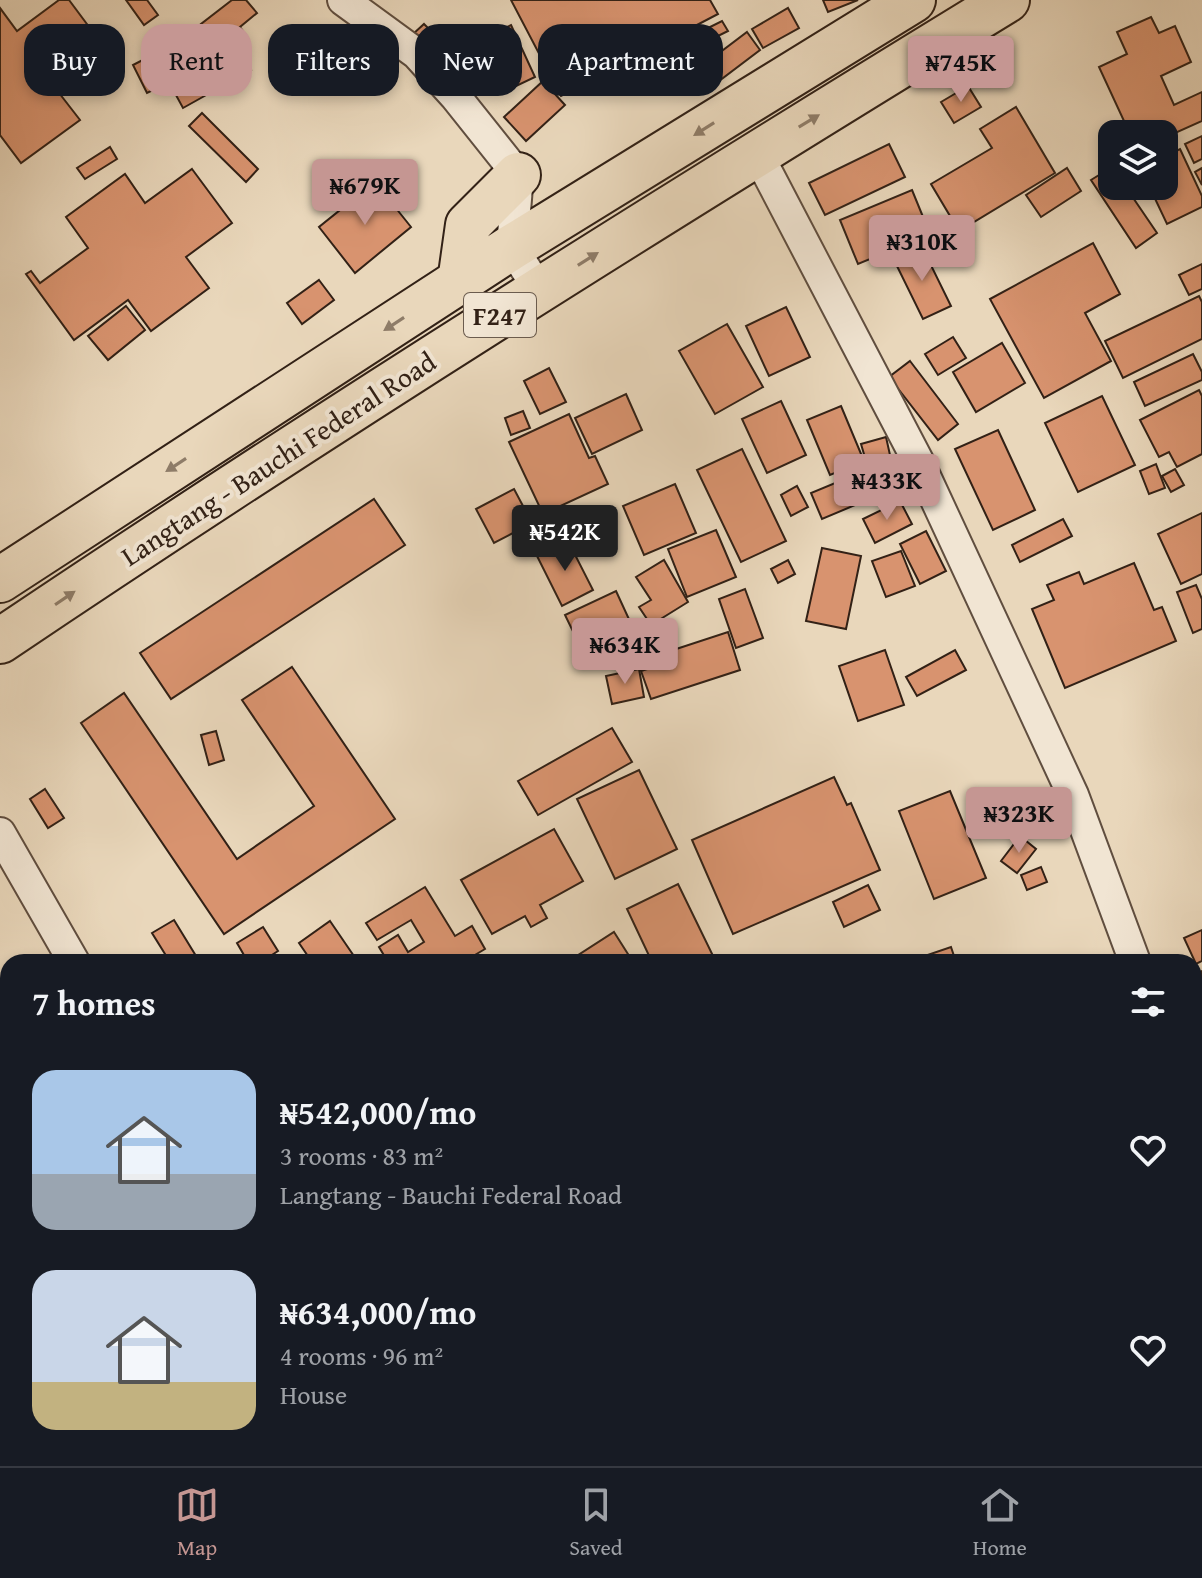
<!DOCTYPE html>
<html lang="en">
<head>
<meta charset="utf-8">
<style>
  body { margin:0; font-family:"Gentium Book Plus",serif; background:#242831; color:#f1f3f6; height:100vh; display:flex; flex-direction:column; font-size:30px; white-space:nowrap }
  * { box-sizing:border-box; margin:0 }
  p { font-size:26px; color:#9ea1a6 }
  .icon { flex:none; width:44px; height:44px; fill:none; stroke:currentColor; stroke-width:2; stroke-linecap:round; stroke-linejoin:round }
  .map { position:relative; flex:1; overflow:hidden }
  .side { position:absolute; left:0px; top:954px; width:1202px; height:512px; display:flex; flex-direction:column; background:#171b24; border-radius:24px 24px 0 0; box-shadow:0 4px 12px #0003 }
  .side>* { flex:none }
  .banner { position:absolute; left:24px; top:24px; width:800px; height:72px; display:flex; gap:16px }
  .buttons { position:absolute; left:1098px; top:120px; display:grid; gap:16px }
  .buttons a { display:grid; place-items:center; width:80px; height:80px; border-radius:16px; background:#171b24; box-shadow:0 4px 12px #0003; font-size:40px }
  .price { position:absolute; translate:-50% -68px; padding:0 18px; border-radius:8px; background:#c59692; color:#111; font-size:26px; line-height:52px; filter:drop-shadow(0 2px 4px #0008) }
  .price::after { content:''; position:absolute; left:50%; top:48px; width:24px; height:18px; margin-left:-12px; background:inherit; clip-path:polygon(0 0,100% 0,50% 100%) }
  .price.on { background:#222; color:#fff }
  ul { padding:0; list-style:none }
  li { display:flex; align-items:center; gap:24px; height:200px; padding:0 32px }
  li span { display:grid; place-items:center; flex:none; width:224px; height:160px; border-radius:24px; color:#555 }
  li>.icon { margin-inline-start:auto }
  span .icon { width:96px; height:96px; fill:#fffc; stroke-width:1 }
  li b { font-size:34px }
  h2 { display:flex; justify-content:space-between; align-items:center; height:96px; padding:0 32px; font-size:34px }
  .chip { padding:0 28px; border-radius:24px; background:#171b24; box-shadow:0 4px 12px #0003; font-size:28px; line-height:72px }
  .chip.on { background:#c59692; color:#111 }
  .tab-bar { display:flex; justify-content:space-around; align-items:center; height:112px; border-top:2px solid #363941; background:#171b24; font-size:22px; color:#9ea1a6 }
  .tab-bar a { display:grid; justify-items:center; gap:4px }
  .tab-bar .on { color:#c59692 }
  .map>svg:first-child { display:block }
  .building { fill:#d8936f; stroke:#322116; stroke-width:2 }
  .lines { fill:none; stroke-linecap:round; stroke-linejoin:round }
  .minor-casing { stroke:#604e3f; stroke-width:34 }
  .primary-casing { stroke:#322116; stroke-width:48 }
  .minor { stroke:#f1e5d3; stroke-width:30 }
  .primary { stroke:#e9d7bb; stroke-width:44 }
  .oneway { fill:#8e7c68 }
  .labels { text-anchor:middle; dominant-baseline:central; stroke-width:8; stroke-linejoin:round; paint-order:stroke }
  .shield { fill:#f1e5d3; stroke:#6b5c4f; stroke-width:2 }
  .shield-label { font-size:26px; font-weight:bold; fill:#322116 }
  .street-label { font-size:28px; fill:#322116; stroke:#f1e5d3 }
</style>
</head>
<body>
<div class="map">
<svg width="1202" height="1466" viewBox="0 0 1202 1466">
  <rect width="100%" height="100%" fill="#e9d7bb"/>
  <filter id="stains"><feTurbulence type="fractalNoise" baseFrequency=".0025" numOctaves="4"/><feColorMatrix values="0 0 0 0 .2 0 0 0 0 .09 0 0 0 0 .02 0 0 0 .5 -.17"/></filter>
  <radialGradient id="worn" r=".72"><stop offset=".6" stop-color="#630" stop-opacity="0"/><stop offset="1" stop-color="#630" stop-opacity=".3"/></radialGradient>
  <!-- building -->
  <g class="building">
    <path d="M59 0H69L107 51 56 89 80 120 21 163 0 135V8L17 31Z"/>
    <path d="M126 0H147L158 15 144 25Z"/>
    <path d="M232 0H246L257 13 240 27 246 35 224 53 201 24Z"/>
    <path d="M511 0H710L718 14 561 96 540 64 544 63Z"/>
    <path d="M823 0H858L828 12Z"/>
    <path d="M788 8 799 28 763 48 752 29Z"/>
    <path d="M1151 17 1159 33 1175 26 1191 62 1161 76 1174 105 1202 92V121L1164 138V134H1130L1099 67 1127 54 1117 32Z"/>
    <path d="M722 21 728 31 710 40 704 30Z"/>
    <path d="M424 24 443 43 431 54 413 34Z"/>
    <path d="M511 25 535 77 512 88 487 37Z"/>
    <path d="M203 28 217 48 195 63 181 43Z"/>
    <path d="M747 32 760 50 719 81 706 63Z"/>
    <path d="M238 48 251 70 183 108 171 86Z"/>
    <path d="M156 53 170 82 147 93 133 65Z"/>
    <path d="M543 81 565 105 526 141 504 117Z"/>
    <path d="M968 86 981 107 954 123 941 102Z"/>
    <path d="M1016 107 1055 173 959 231 931 184 992 148 980 129Z"/>
    <path d="M202 113 258 169 246 182 189 126Z"/>
    <path d="M1202 136V159L1194 163 1185 144Z"/>
    <path d="M889 144 905 177 825 215 809 183Z"/>
    <path d="M110 147 117 159 85 179 77 168Z"/>
    <path d="M1180 149 1202 196V207L1167 224 1149 186H1164V157Z"/>
    <path d="M1112 167V186H1125L1157 233 1136 248 1091 180Z"/>
    <path d="M1067 168 1081 191 1041 217 1026 195Z"/>
    <path d="M1202 168V185L1195 172Z"/>
    <path d="M192 169 232 223 186 257 209 288 151 331 128 300 74 340 26 274 31 271 40 283 88 248 66 217 125 174 145 203Z"/>
    <path d="M375 182 411 227 355 273 319 227Z"/>
    <path d="M912 190 930 234 858 264 840 220Z"/>
    <path d="M1093 243 1120 294 1085 313 1111 361 1044 398 990 299Z"/>
    <path d="M922 247 951 306 923 319 894 260Z"/>
    <path d="M1202 264V289L1189 295 1179 275Z"/>
    <path d="M319 280 334 300 302 324 287 303Z"/>
    <path d="M1199 296 1202 302V339L1123 378 1105 341Z"/>
    <path d="M126 306 145 330 108 360 88 336Z"/>
    <path d="M786 307 810 357 769 376 746 326Z"/>
    <path d="M727 324 763 387 715 414 679 351Z"/>
    <path d="M953 337 966 358 938 375 925 354Z"/>
    <path d="M1002 343 1025 383 976 412 953 372Z"/>
    <path d="M1193 354 1202 372V380L1145 406 1134 382Z"/>
    <path d="M910 361 958 424 938 440 889 377Z"/>
    <path d="M549 368 566 402 540 414 524 381Z"/>
    <path d="M1199 390 1202 396V454L1177 467 1169 452 1159 457 1140 420Z"/>
    <path d="M626 394 642 430 592 454 575 418Z"/>
    <path d="M1102 396 1135 465 1078 492 1045 423Z"/>
    <path d="M781 401 806 455 767 473 742 419Z"/>
    <path d="M841 406 864 461 830 475 807 420Z"/>
    <path d="M523 411 530 428 511 435 505 418Z"/>
    <path d="M569 414 589 458 595 456 608 484 543 514 509 442Z"/>
    <path d="M998 430 1035 510 993 530 955 449Z"/>
    <path d="M886 437 890 455 866 461 861 444Z"/>
    <path d="M742 449 786 541 741 562 697 470Z"/>
    <path d="M1156 464 1165 488 1149 494 1140 471Z"/>
    <path d="M1175 469 1184 485 1171 492 1162 476Z"/>
    <path d="M864 471 874 497 822 519 811 493Z"/>
    <path d="M675 484 696 533 644 555 623 506Z"/>
    <path d="M797 486 808 507 791 516 781 495Z"/>
    <path d="M514 489 532 523 494 543 476 509Z"/>
    <path d="M374 499 405 545 171 699 140 653Z"/>
    <path d="M900 501 912 524 875 543 863 519Z"/>
    <path d="M1202 513V574L1181 584 1158 534Z"/>
    <path d="M1063 519 1072 536 1020 562 1012 545Z"/>
    <path d="M716 530 736 577 687 597 668 549Z"/>
    <path d="M926 531 946 571 920 584 900 544Z"/>
    <path d="M568 541 593 590 562 606 537 556Z"/>
    <path d="M822 548 861 556 846 629 806 621Z"/>
    <path d="M901 551 915 586 886 597 872 561Z"/>
    <path d="M664 560 688 602 651 625 639 607 651 600 636 577Z"/>
    <path d="M788 560 795 574 778 583 771 569Z"/>
    <path d="M1134 563 1154 610 1162 607 1176 641 1065 688 1032 609 1054 600 1047 585 1079 572 1084 584Z"/>
    <path d="M1196 585 1202 599V629L1193 633 1177 592Z"/>
    <path d="M745 589 763 638 736 648 719 599Z"/>
    <path d="M616 591 639 641 603 659 595 643 582 650 565 615Z"/>
    <path d="M728 632 740 670 651 699 641 671 663 664 661 654Z"/>
    <path d="M885 650 904 705 858 721 839 666Z"/>
    <path d="M955 650 966 670 917 696 906 677Z"/>
    <path d="M292 667 395 819 224 934 81 723 124 693 237 859 314 806 242 700Z"/>
    <path d="M639 669 644 697 612 704 606 676Z"/>
    <path d="M612 728 632 762 538 815 518 781Z"/>
    <path d="M216 731 224 760 209 765 201 735Z"/>
    <path d="M639 770 677 849 615 879 577 799Z"/>
    <path d="M834 777 847 805 851 803 880 870 733 934 692 840Z"/>
    <path d="M45 789 64 818 48 828 30 799Z"/>
    <path d="M950 791 986 878 934 899 899 811Z"/>
    <path d="M554 829 583 881 540 905 547 918 531 927 525 916 492 934 461 880Z"/>
    <path d="M1020 836 1036 849 1017 873 1001 861Z"/>
    <path d="M1041 867 1047 882 1027 890 1021 875Z"/>
    <path d="M678 884 716 962H652L627 909Z"/>
    <path d="M868 885 880 910 844 927 833 902Z"/>
    <path d="M425 887 455 936 472 926 485 949 463 962H388L379 947 398 935 408 952 424 942 411 920 377 940 366 923Z"/>
    <path d="M174 920 196 956 186 962H170L152 933Z"/>
    <path d="M330 921 358 962H312L299 943Z"/>
    <path d="M263 927 278 951 261 962H248L237 943Z"/>
    <path d="M1202 930V961L1196 964 1184 938Z"/>
    <path d="M614 932 633 962H570L569 961Z"/>
    <path d="M951 947 956 962 910 961Z"/>
    <path d="M1202 971V1000L1194 974Z"/>
    <path d="M0 981 8 995V998L0 1002Z"/>
    <path d="M8 1059V1078L3 1081 0 1074V1063Z"/>
    <path d="M1194 1204 1202 1221 1194 1226Z"/>
    <path d="M0 1242 8 1259 0 1262Z"/>
    <path d="M1194 1252 1202 1271V1287L1194 1290Z"/>
    <path d="M1194 1315 1202 1330V1338L1194 1343Z"/>
    <path d="M1194 1438 1202 1452V1466H1173L1168 1458H1194Z"/>
    <path d="M60 1458H124L108 1466H64Z"/>
    <path d="M652 1458H678L682 1466H655Z"/>
    <path d="M686 1458H713L690 1466Z"/>
    <path d="M783 1458H815L797 1466H772L770 1463Z"/>
    <path d="M831 1458H852L856 1466H815Z"/>
    <path d="M1030 1458H1052L1040 1466H1035Z"/>
  </g>
  <g class="lines">
    <!-- minor casing -->
    <g class="minor-casing">
      <g id="minor">
        <path d="M343 0 417 54 455 96 518 175 512 247 539 290"/>
        <path d="M757 153 918 461 1073 795 1135 962"/>
        <path d="M0 833 74 962"/>
        <path d="M1194 1120 1202 1141"/>
        <path d="M357 1458 362 1466"/>
      </g>
    </g>
    <!-- primary casing -->
    <g class="primary-casing">
      <g id="primary">
        <path d="M460 282 468 225 518 175"/>
        <path d="M0 580 512 247 913 0"/>
        <path d="M0 641C330 419 667 208 1007 0"/>
      </g>
    </g>
    <!-- minor -->
    <use href="#minor" class="minor"/>
    <!-- primary -->
    <use href="#primary" class="primary"/>
  </g>
  <!-- one-way arrows -->
  <defs><path id="oneway-solid" d="M-6-.8H1V-3.2L6.5 0L1 3.2V.8H-6Z" transform="scale(2)"/></defs>
  <g class="oneway">
    <use href="#oneway-solid" transform="translate(809 121) rotate(-31)"/>
    <use href="#oneway-solid" transform="translate(704 129) rotate(148)"/>
    <use href="#oneway-solid" transform="translate(588 259) rotate(-32)"/>
    <use href="#oneway-solid" transform="translate(394 324) rotate(147)"/>
    <use href="#oneway-solid" transform="translate(176 465) rotate(147)"/>
    <use href="#oneway-solid" transform="translate(65 598) rotate(-34)"/>
  </g>
  <g class="labels">
    <!-- shield labels -->
    <rect class="shield" x="464" y="293" width="72" height="44" rx="6"/>
    <g class="shield-label">
      <text x="500" y="315">F247</text>
    </g>
    <!-- street labels -->
    <g class="street-label">
      <text transform="translate(278 458) rotate(-33)">Langtang - Bauchi Federal Road</text>
    </g>
  </g>
  <rect width="100%" height="100%" filter="url(#stains)"/>
  <rect width="100%" height="100%" fill="url(#worn)"/>
</svg>
<div class="buttons">
<a><svg class="icon" aria-label="layers" viewBox="0 0 24 24"><path d="M12 4l9 5-9 5-9-5zM3 14l9 5 9-5"/></svg></a>
</div>
<b class="price" style="left:961px;top:104px">₦745K</b>
<b class="price" style="left:365px;top:227px">₦679K</b>
<b class="price" style="left:922px;top:283px">₦310K</b>
<b class="price" style="left:887px;top:522px">₦433K</b>
<b class="price on" style="left:565px;top:573px">₦542K</b>
<b class="price" style="left:625px;top:686px">₦634K</b>
<b class="price" style="left:1019px;top:855px">₦323K</b>
<div class="banner">
<a class="chip">Buy</a>
<a class="chip on">Rent</a>
<a class="chip">Filters</a>
<a class="chip">New</a>
<a class="chip">Apartment</a>
</div>
<section class="side">
<h2>7 homes<svg class="icon" aria-label="filters" viewBox="0 0 24 24"><path d="M4 7h16M4 17h16"/><circle cx="9" cy="7" r="2"/><circle cx="15" cy="17" r="2"/></svg></h2>
<ul>
<li><span style="background:linear-gradient(#a9c7e8 65%,#9aa5b1 0)"><svg class="icon" aria-label="home" viewBox="0 0 24 24"><path d="M3 11l9-7 9 7M6 9v11h12V9"/></svg></span><div><b>₦542,000/mo</b><p>3 rooms · 83 m²</p><p>Langtang - Bauchi Federal Road</p></div><svg class="icon" aria-label="heart" viewBox="0 0 24 24"><path d="M12 20l-8-8c-3-5 5-10 8-4 3-6 11-1 8 4z"/></svg></li>
<li><span style="background:linear-gradient(#c9d6e8 70%,#c2b280 0)"><svg class="icon" aria-label="home" viewBox="0 0 24 24"><path d="M3 11l9-7 9 7M6 9v11h12V9"/></svg></span><div><b>₦634,000/mo</b><p>4 rooms · 96 m²</p><p>House</p></div><svg class="icon" aria-label="heart" viewBox="0 0 24 24"><path d="M12 20l-8-8c-3-5 5-10 8-4 3-6 11-1 8 4z"/></svg></li>
</ul>
</section>
</div>
<nav class="tab-bar">
<a class="on"><svg class="icon" aria-label="map" viewBox="0 0 24 24"><path d="M3 6l6-2 6 2 6-2v14l-6 2-6-2-6 2zM9 4v14M15 6v14"/></svg>Map</a>
<a><svg class="icon" aria-label="saved" viewBox="0 0 24 24"><path d="M7 4h10v16l-5-4-5 4z"/></svg>Saved</a>
<a><svg class="icon" aria-label="home" viewBox="0 0 24 24"><path d="M3 11l9-7 9 7M6 9v11h12V9"/></svg>Home</a>
</nav>
</body>
</html>
